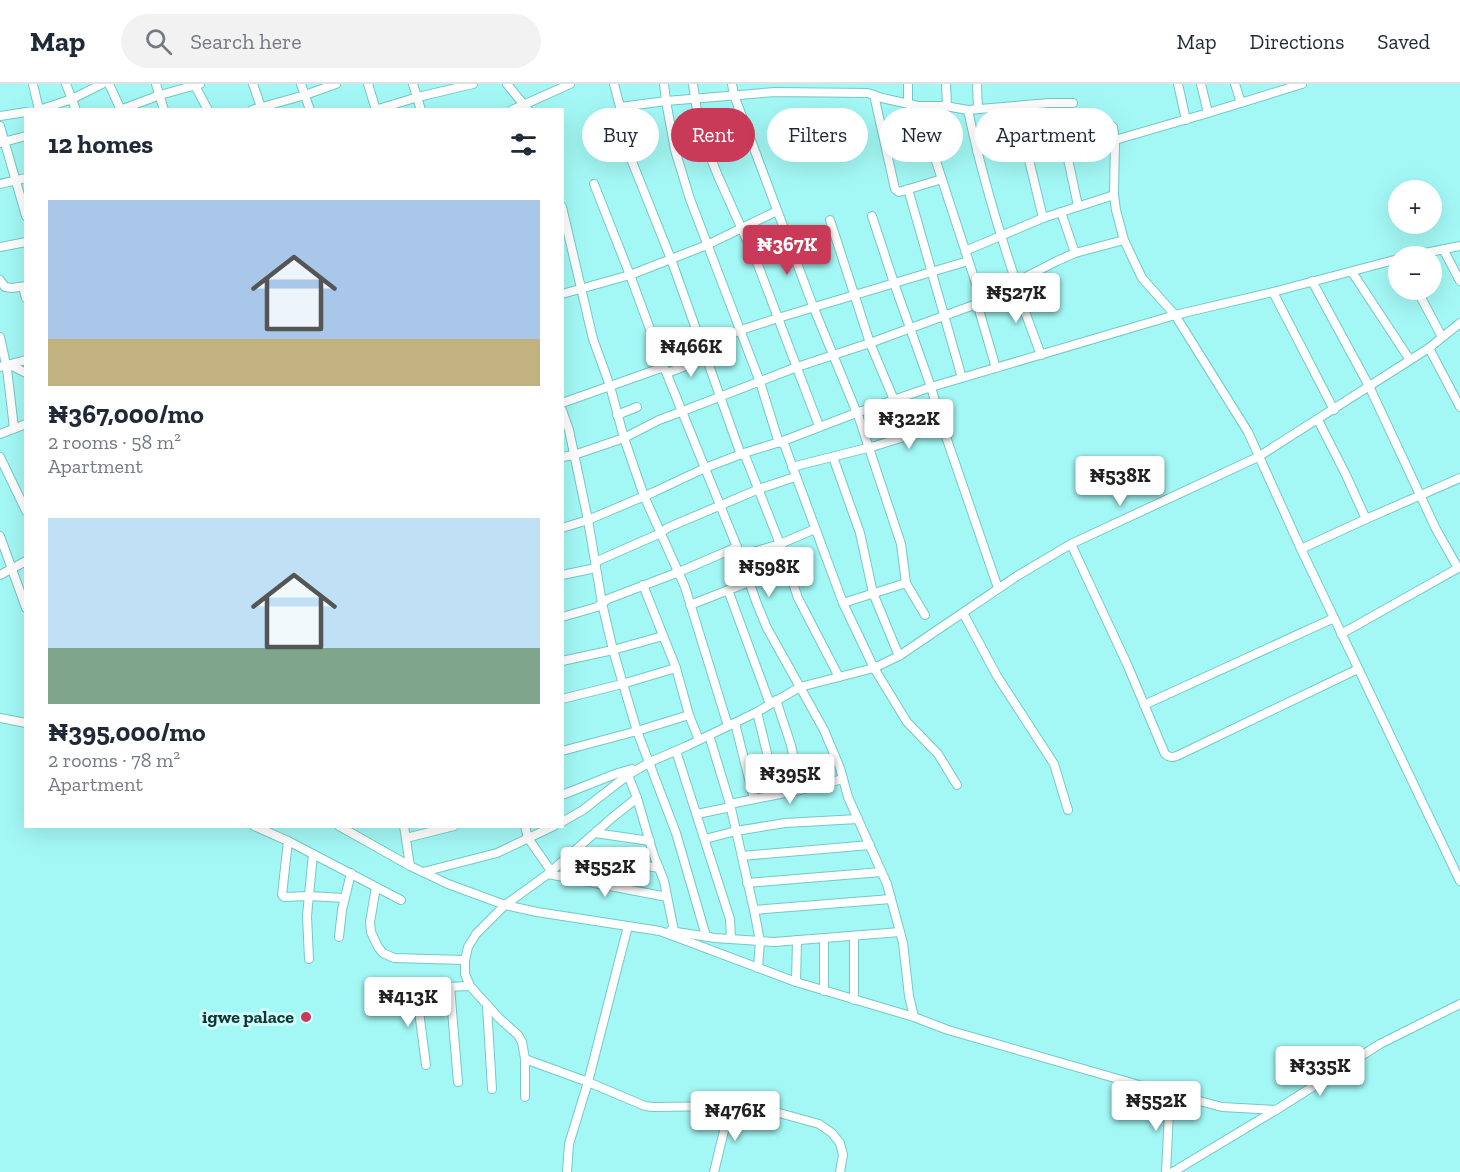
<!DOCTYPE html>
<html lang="en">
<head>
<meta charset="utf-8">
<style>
  body { margin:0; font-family:"Zilla Slab",serif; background:#f2f2f3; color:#1f2937; height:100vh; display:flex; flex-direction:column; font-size:22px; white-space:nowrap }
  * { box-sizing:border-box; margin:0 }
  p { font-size:20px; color:#747a83 }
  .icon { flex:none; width:33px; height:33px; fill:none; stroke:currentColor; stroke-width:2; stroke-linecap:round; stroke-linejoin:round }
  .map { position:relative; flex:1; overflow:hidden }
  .drawer { position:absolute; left:24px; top:24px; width:540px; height:720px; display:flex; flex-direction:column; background:#fff; border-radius:0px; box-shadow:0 6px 24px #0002 }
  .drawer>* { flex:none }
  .guide { position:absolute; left:582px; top:24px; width:570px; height:54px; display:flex; gap:12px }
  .controls { position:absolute; left:1388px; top:96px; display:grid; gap:12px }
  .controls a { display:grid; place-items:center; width:54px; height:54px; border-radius:50%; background:#fff; box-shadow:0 6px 24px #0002; font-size:30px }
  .price { position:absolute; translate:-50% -51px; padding:0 14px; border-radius:6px; background:#fff; color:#222; font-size:20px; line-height:39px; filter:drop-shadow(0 2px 3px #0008) }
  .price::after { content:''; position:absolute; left:50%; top:36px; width:18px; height:14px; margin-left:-9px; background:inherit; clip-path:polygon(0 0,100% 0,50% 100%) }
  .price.active { background:#c93958; color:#fff }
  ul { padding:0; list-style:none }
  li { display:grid; align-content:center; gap:12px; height:318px; padding:0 24px }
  li span { display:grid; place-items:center; height:186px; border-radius:0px; color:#555 }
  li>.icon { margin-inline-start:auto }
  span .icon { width:108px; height:108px; fill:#fffc; stroke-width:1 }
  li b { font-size:26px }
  h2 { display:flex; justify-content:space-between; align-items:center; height:72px; padding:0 24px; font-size:26px }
  .tag { padding:0 21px; border-radius:27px; background:#fff; box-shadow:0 6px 24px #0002; font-size:21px; line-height:54px }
  .tag.active { background:#c93958; color:#fff }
  header { display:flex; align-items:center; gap:36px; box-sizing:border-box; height:84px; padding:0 30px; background:#fff; border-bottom:2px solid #e0e1e3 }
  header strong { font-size:28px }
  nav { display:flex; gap:33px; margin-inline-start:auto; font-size:21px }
  .search { width:420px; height:54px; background:#f2f2f3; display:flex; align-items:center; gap:15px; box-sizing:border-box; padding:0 21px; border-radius:33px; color:#747a83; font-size:22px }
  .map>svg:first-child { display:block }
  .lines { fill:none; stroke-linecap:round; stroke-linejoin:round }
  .minor-casing { stroke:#75c8c5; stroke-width:10 }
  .minor { stroke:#fff; stroke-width:8 }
  .poi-dot { fill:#c93958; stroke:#cefefc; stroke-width:2 }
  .labels { text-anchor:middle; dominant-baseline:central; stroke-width:6; stroke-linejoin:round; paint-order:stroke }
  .poi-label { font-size:18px; font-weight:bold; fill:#123635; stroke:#cefefc; text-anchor:end }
</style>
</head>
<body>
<header>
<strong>Map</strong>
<div class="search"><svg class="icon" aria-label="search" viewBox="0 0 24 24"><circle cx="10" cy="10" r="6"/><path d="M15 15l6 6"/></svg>Search here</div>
<nav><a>Map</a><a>Directions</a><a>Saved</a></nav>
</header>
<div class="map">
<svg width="1460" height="1088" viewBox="0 0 1460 1088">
  <rect width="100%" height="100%" fill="#a3f8f5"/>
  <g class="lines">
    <!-- minor casing -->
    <g class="minor-casing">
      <g id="minor">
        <path d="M33 0 39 26 72 15 102 0"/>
        <path d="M66 0 76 26"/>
        <path d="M109 0 121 26"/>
        <path d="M156 0 164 26"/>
        <path d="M194 0 208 26"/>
        <path d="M253 0 262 26"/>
        <path d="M301 0 310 26"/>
        <path d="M368 0 376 26"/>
        <path d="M413 0 421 26"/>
        <path d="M507 0 528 26"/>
        <path d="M614 0 625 42 629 70 671 175 741 371"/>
        <path d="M664 0 666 17 675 66 690 115 760 298 779 359"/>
        <path d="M693 0 700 47 718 92 758 181 819 342"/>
        <path d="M732 0 734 11 813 222 859 334 901 460 906 499 925 531"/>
        <path d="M946 0 947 22"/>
        <path d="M977 0 978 25"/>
        <path d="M1178 0 1186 36"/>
        <path d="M1201 0 1208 29"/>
        <path d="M1235 0 1241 19"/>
        <path d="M874 11 895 105 899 108 942 95"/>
        <path d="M908 20V0"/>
        <path d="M918 22 982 218"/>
        <path d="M1016 22 1043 134"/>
        <path d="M620 23 666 17 775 8 868 9 882 14 918 22H945L968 26 1049 19H1073"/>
        <path d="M120 26 160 11 200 0"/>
        <path d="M252 26 305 11 336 0"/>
        <path d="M375 26 418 13 473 0"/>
        <path d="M512 26 570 0"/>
        <path d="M968 26C980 84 997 141 1016 198"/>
        <path d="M0 32 26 28"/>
        <path d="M0 42 26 132"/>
        <path d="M1062 47 1078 122"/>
        <path d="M1115 56 1208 29 1302 0"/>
        <path d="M0 59 26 52"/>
        <path d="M977 67C1019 57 1060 48 1103 40H1108L1113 43 1115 56 1114 111 1116 126 1124 156 1142 194 1175 231 1248 348 1301 465 1460 797"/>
        <path d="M0 100 26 94"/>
        <path d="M594 100 630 191 664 283 737 463 757 520 767 544 824 646 840 684 848 713 887 800 903 859 909 912 914 933"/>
        <path d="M908 105 962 294"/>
        <path d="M562 123 593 255 610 302 624 354 644 412 685 503 728 642"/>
        <path d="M1061 128 1075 169"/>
        <path d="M872 132 894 199 931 303 942 341 998 504"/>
        <path d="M830 136 870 259 894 316 906 353"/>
        <path d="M0 163 26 158"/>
        <path d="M1443 165 1460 197"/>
        <path d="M965 167 1043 134 1114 111"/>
        <path d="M1410 172 1460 162"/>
        <path d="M1352 188 1410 276"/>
        <path d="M0 196 5 203 12 204 26 202"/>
        <path d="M1312 197 1369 302 1436 445 1458 484"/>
        <path d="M1012 201 1021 217 1041 271"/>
        <path d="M23 203 26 214"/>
        <path d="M1417 206 1442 253"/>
        <path d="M1273 208 1334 326"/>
        <path d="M562 210 630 191 707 161 777 127"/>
        <path d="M977 219 996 284"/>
        <path d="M0 253 7 285 14 344"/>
        <path d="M703 262 741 246 778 234 968 177"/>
        <path d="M1429 264 1460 323"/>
        <path d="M10 281 26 289"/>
        <path d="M0 283 26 276"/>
        <path d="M667 289 707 274"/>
        <path d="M562 319 664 283"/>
        <path d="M562 326 569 346 588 436 602 519 613 566 637 647 676 749 706 852"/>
        <path d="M617 331 637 323"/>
        <path d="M1318 336 1346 391 1366 435"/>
        <path d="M0 350 26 340"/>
        <path d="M783 357 843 519 874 584 907 638 938 670 957 701"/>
        <path d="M744 369 780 460 798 514 839 593"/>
        <path d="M0 373 26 427"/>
        <path d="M562 373 574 371 624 354 659 336 683 327 797 283 870 259 982 218 1016 198 1057 177 1075 169 1124 156"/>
        <path d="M833 373 860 449 873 509 899 572"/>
        <path d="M792 383 875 362 942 341"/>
        <path d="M562 444 588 436 654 408 705 384 744 369 783 357 856 329 931 303 1175 231 1273 208 1398 175"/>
        <path d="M0 452 26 524"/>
        <path d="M1071 460 1127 580 1165 670C1171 675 1175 673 1181 670L1358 585"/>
        <path d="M1301 465 1366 435 1460 394"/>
        <path d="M740 472 780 460 815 445"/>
        <path d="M595 478 661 449 667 444 759 405 795 393"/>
        <path d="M0 491 26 477"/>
        <path d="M562 491 596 484"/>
        <path d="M643 501 676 584 689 631 699 656"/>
        <path d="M728 506 770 620"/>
        <path d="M843 519 906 499"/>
        <path d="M690 521 749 498"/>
        <path d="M963 529 997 592 1054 680 1068 726"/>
        <path d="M562 533 597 523 608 515 679 488 737 463"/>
        <path d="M1341 550 1460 483"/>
        <path d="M562 577 613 566 663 552"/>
        <path d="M562 615 622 600 676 584"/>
        <path d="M776 616 791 661 800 706"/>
        <path d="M1144 621 1334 534"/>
        <path d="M757 628 777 710"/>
        <path d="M0 634 26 639"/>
        <path d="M735 639 754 715"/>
        <path d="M709 651 730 720 754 826 760 857 758 884"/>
        <path d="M562 667 637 647 689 631"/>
        <path d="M676 667 730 835 731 855"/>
        <path d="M628 691 637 714 653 769 664 797 674 847"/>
        <path d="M562 711 618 689 632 685"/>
        <path d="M730 720 800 706 843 695"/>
        <path d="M697 730 731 723"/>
        <path d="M562 738 583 726 628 691 650 678 687 662 757 628 800 603 874 584 899 572 1017 492 1071 460 1258 373 1429 264 1460 239"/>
        <path d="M254 742 288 757 401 816"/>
        <path d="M339 742 410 782 448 800 505 821 537 828 660 847 796 898 914 933 948 946 1139 1001 1222 1023 1276 1026"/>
        <path d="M404 742 410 782"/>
        <path d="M525 742 528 754 551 787"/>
        <path d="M595 749 650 757"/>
        <path d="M406 754 454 742"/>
        <path d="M705 755 736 747 785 739 858 735"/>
        <path d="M288 757 282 811 284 813 309 812 344 814"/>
        <path d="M572 769 659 784"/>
        <path d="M742 772 870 761"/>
        <path d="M423 788 497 769 554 742"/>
        <path d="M548 790 667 813"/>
        <path d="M747 799 881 788"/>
        <path d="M376 803 370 838 371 848 378 863 383 869 394 874 465 876"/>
        <path d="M754 826 891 815"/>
        <path d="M670 847 715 854 774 858 900 848"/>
        <path d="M339 853 342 826 351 789"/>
        <path d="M824 854V907"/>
        <path d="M309 875 307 832 313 770"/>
        <path d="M796 898 797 856"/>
        <path d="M450 903 458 998"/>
        <path d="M416 904 426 981"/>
        <path d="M398 905 470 902"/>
        <path d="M854 916V852"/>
        <path d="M487 922 492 1005"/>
        <path d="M525 975 588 998 645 1022 653 1023 730 1022 772 1027 819 1040 832 1049 840 1059 843 1071 840 1088"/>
        <path d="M525 1013V975L522 958 518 951 499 934 470 902 465 890V876L468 863 476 850 505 821 548 790 613 733 637 714"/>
        <path d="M567 1088 569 1060 588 998 628 842"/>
        <path d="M714 1088 730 1022"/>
        <path d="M1166 1088 1170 1009"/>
        <path d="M1173 1088 1276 1026 1380 960 1460 920"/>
      </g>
    </g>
    <!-- minor -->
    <use href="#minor" class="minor"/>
  </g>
  <!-- markers -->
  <circle class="poi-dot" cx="306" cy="933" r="6"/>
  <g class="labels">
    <!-- poi labels -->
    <g class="poi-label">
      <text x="294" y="933">igwe palace</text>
    </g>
  </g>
</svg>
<div class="controls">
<a>+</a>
<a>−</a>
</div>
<b class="price active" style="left:787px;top:192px">₦367K</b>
<b class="price" style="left:1016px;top:240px">₦527K</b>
<b class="price" style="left:691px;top:294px">₦466K</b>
<b class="price" style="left:909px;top:366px">₦322K</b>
<b class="price" style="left:1120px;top:423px">₦538K</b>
<b class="price" style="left:769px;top:514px">₦598K</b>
<b class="price" style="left:790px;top:721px">₦395K</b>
<b class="price" style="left:605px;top:814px">₦552K</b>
<b class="price" style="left:408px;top:944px">₦413K</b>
<b class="price" style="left:1320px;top:1013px">₦335K</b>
<b class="price" style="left:1156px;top:1048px">₦552K</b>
<b class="price" style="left:735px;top:1058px">₦476K</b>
<div class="guide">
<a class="tag">Buy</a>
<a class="tag active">Rent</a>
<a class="tag">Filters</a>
<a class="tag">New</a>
<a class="tag">Apartment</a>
</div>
<section class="drawer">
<h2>12 homes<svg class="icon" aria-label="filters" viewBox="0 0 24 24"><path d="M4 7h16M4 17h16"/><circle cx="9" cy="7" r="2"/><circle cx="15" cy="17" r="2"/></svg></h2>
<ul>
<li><span style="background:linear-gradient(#a9c7e8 75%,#c2b280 0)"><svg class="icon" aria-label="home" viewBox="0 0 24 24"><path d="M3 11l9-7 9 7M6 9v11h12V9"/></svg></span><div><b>₦367,000/mo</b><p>2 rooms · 58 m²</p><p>Apartment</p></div></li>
<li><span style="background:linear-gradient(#bfe0f5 70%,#7fa58c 0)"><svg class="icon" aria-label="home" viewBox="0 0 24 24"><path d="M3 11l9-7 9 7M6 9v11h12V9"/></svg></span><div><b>₦395,000/mo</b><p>2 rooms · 78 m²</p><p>Apartment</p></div></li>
</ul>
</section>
</div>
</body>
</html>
